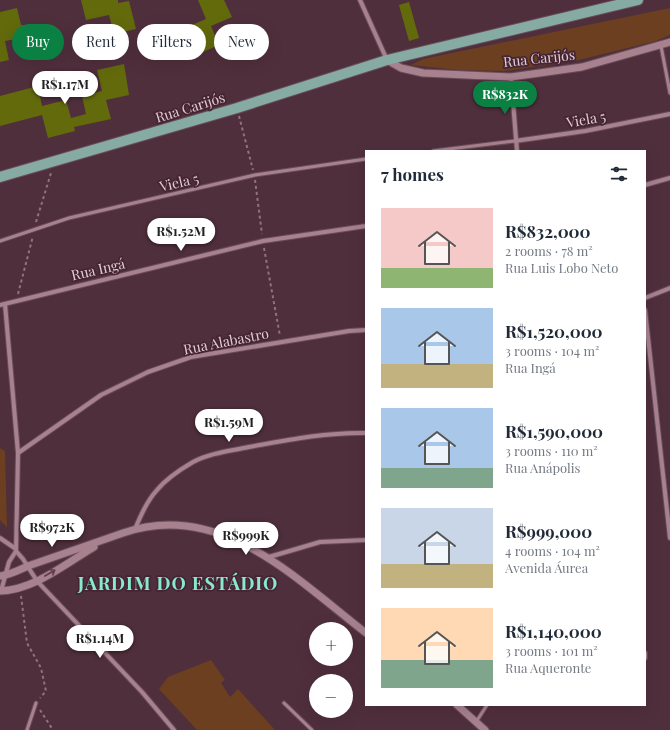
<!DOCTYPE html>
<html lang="en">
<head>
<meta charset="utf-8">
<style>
  body { margin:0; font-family:"Playfair Display",serif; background:#f2f2f3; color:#1f2937; height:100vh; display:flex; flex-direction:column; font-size:15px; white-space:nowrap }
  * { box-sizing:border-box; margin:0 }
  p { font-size:13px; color:#747a83 }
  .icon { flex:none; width:22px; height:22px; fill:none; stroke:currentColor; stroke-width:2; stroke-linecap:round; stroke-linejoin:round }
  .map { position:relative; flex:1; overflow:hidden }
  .details { position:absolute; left:365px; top:150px; width:281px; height:556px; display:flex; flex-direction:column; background:#fff; border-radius:0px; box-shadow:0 4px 16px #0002 }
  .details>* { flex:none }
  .top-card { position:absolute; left:12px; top:24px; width:293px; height:36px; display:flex; gap:8px }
  .tools { position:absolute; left:309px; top:622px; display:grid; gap:8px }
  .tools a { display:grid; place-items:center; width:44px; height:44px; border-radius:50%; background:#fff; box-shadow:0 4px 16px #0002; font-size:20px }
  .price { position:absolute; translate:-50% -34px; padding:0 9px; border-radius:14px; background:#fff; color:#222; font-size:13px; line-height:26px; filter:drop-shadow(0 1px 2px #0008) }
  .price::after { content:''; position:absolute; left:50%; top:24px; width:12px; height:9px; margin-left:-6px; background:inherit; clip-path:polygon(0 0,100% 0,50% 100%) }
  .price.selected { background:#0b8043; color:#fff }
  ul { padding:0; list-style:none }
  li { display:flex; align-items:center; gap:12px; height:100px; padding:0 16px }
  li span { display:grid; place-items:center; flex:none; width:112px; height:80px; border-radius:0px; color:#555 }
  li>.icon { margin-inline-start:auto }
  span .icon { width:48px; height:48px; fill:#fffc; stroke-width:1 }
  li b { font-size:17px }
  h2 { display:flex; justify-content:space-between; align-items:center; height:48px; padding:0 16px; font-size:17px }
  .pill { padding:0 14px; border-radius:18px; background:#fff; box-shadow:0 4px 16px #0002; font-size:14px; line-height:36px }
  .pill.selected { background:#0b8043; color:#fff }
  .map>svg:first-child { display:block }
  .green { fill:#6b3f20 }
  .building { fill:#636a0c }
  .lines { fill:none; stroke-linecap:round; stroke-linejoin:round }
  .service-casing { stroke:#684c58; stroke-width:5 }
  .minor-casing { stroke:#684c58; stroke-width:6 }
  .tertiary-casing { stroke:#684c58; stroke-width:9 }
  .primary-casing { stroke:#684c58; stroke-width:12 }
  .path { stroke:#90737e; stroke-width:2; stroke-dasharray:3 3; stroke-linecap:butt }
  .service { stroke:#a8818f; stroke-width:3 }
  .minor { stroke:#a8818f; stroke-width:4 }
  .tertiary { stroke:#a8818f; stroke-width:7 }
  .primary { stroke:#85aba2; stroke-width:10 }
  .oneway { stroke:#5e3c49 }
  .labels { text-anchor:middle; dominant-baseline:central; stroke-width:3.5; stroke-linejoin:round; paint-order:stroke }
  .street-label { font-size:14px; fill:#e1cbd3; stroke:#452532 }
  .district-label { font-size:18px; font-weight:bold; letter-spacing:1px; fill:#88e9cf; stroke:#452532 }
</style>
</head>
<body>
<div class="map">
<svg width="670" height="730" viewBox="0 0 670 730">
  <rect width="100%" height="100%" fill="#502f3c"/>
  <!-- green -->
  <g class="green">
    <path d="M670 8V35L656 41 579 60 504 71 458 70 411 65 423 59Z"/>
    <path d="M0 448 5 451 7 527 0 520Z"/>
    <path d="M211 660 225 680 221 683 230 697 238 689 275 730H197L159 689 168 677Z"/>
  </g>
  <!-- building -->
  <g class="building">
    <path d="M81 0H118V3L129 1 136 29 114 34 109 15 86 20Z"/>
    <path d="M198 0H224L232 17 211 26 219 45 196 55 185 28 206 19Z"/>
    <path d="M409 2 419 38 409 41 399 5Z"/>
    <path d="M17 8 21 25H23L26 37 5 41 9 60 0 62V12Z"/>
    <path d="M124 64 129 95 106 100 111 119 74 127 75 131 48 138 42 115 0 126V96L38 86 42 106 66 100 71 118 86 114 82 96 102 91 97 70Z"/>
  </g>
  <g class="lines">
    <!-- service casing -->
    <g class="service-casing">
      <g id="service">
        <path d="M661 46 670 93"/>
        <path d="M433 151 515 141"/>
        <path d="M0 241 69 218 255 175 366 159"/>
        <path d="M284 703 312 730"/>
        <path d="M476 722 487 705"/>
        <path d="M27 730 36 703"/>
      </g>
    </g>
    <!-- minor casing -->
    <g class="minor-casing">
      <g id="minor">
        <path d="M360 0 387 60"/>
        <path d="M511 77 517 151"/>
        <path d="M515 141 585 131 670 114"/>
        <path d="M645 185 670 178"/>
        <path d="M645 298 670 288"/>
        <path d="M0 305 263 241 366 226"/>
        <path d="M645 310 670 538"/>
        <path d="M18 453 101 395 148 372 191 357 349 331 366 330"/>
        <path d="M135 529C141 515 147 501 157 490 166 479 181 469 193 462 210 453 230 451 249 447 287 440 327 432 366 433"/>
        <path d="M0 538 16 549"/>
        <path d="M16 551 23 559 37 581 142 692 174 730"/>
        <path d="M269 557 320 542 366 540"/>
        <path d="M1 591 9 562 16 551 18 453 5 304"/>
        <path d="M645 653V658"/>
      </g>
    </g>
    <!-- tertiary casing -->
    <g class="tertiary-casing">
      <g id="tertiary">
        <path d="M387 60 401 68 423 73 511 77 582 67 670 42"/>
        <path d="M0 576C10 575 19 570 28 566 60 555 92 544 123 533 220 499 296 579 366 633"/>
        <path d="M0 591C34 590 65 564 94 547"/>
        <path d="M457 705 485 730"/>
      </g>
    </g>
    <!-- primary casing -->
    <g class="primary-casing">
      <path id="primary" d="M0 177 237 108 387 60 638 0"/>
    </g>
    <!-- path -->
    <g class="path">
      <path d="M239 116 253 170"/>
      <path d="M255 180 262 234"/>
      <path d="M36 222 51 173"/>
      <path d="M264 248 280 336"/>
      <path d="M18 294 33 236"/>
      <path d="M21 596 27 643 41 668 46 691 40 698"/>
      <path d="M40 710 53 730"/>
    </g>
    <!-- service -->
    <use href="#service" class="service"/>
    <!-- minor -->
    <use href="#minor" class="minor"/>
    <!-- tertiary -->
    <use href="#tertiary" class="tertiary"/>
    <!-- primary -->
    <use href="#primary" class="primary"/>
  </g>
  <!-- one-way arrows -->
  <defs><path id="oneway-shaft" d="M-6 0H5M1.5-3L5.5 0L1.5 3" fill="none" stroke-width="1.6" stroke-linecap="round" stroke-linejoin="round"/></defs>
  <use class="oneway" href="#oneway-shaft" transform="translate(50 573) rotate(-30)"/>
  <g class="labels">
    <!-- street labels -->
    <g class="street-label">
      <text transform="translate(539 58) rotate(-6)">Rua Carijós</text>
      <text transform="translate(190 107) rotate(-17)">Rua Carijós</text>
      <text transform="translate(586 119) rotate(-10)">Viela 5</text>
      <text transform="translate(179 182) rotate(-13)">Viela 5</text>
      <text transform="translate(98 269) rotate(-13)">Rua Ingá</text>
      <text transform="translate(226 341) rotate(-11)">Rua Alabastro</text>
    </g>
    <!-- district labels -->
    <g class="district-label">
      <text x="178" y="583">JARDIM DO ESTÁDIO</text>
    </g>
  </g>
</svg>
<div class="tools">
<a>+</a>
<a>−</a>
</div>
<b class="price" style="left:65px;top:105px">R$1.17M</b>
<b class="price selected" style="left:505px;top:115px">R$832K</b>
<b class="price" style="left:181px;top:252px">R$1.52M</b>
<b class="price" style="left:229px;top:443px">R$1.59M</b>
<b class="price" style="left:52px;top:548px">R$972K</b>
<b class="price" style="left:246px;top:556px">R$999K</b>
<b class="price" style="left:100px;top:659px">R$1.14M</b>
<div class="top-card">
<a class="pill selected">Buy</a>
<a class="pill">Rent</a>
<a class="pill">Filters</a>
<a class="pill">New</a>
</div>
<section class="details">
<h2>7 homes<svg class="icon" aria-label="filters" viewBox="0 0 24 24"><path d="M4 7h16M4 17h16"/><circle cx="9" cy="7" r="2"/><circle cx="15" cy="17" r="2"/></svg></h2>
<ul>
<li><span style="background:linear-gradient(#f6c9c9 75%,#8fb573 0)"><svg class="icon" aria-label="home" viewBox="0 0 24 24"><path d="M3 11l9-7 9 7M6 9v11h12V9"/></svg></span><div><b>R$832,000</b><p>2 rooms · 78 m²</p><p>Rua Luis Lobo Neto</p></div></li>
<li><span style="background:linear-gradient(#a9c7e8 70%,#c2b280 0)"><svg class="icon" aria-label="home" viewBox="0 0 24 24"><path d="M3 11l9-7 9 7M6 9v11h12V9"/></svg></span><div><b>R$1,520,000</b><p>3 rooms · 104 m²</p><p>Rua Ingá</p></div></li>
<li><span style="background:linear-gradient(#a9c7e8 75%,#7fa58c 0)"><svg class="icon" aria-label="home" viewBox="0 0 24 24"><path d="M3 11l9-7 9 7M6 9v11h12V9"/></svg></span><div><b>R$1,590,000</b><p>3 rooms · 110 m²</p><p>Rua Anápolis</p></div></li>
<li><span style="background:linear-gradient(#c9d6e8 70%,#c2b280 0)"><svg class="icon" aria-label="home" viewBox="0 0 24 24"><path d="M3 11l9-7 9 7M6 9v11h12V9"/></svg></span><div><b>R$999,000</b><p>4 rooms · 104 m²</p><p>Avenida Áurea</p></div></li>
<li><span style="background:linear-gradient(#ffd9b3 65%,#7fa58c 0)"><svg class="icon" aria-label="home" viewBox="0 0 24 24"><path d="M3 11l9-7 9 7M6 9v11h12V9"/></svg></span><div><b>R$1,140,000</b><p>3 rooms · 101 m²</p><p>Rua Aqueronte</p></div></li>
</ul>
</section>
</div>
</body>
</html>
